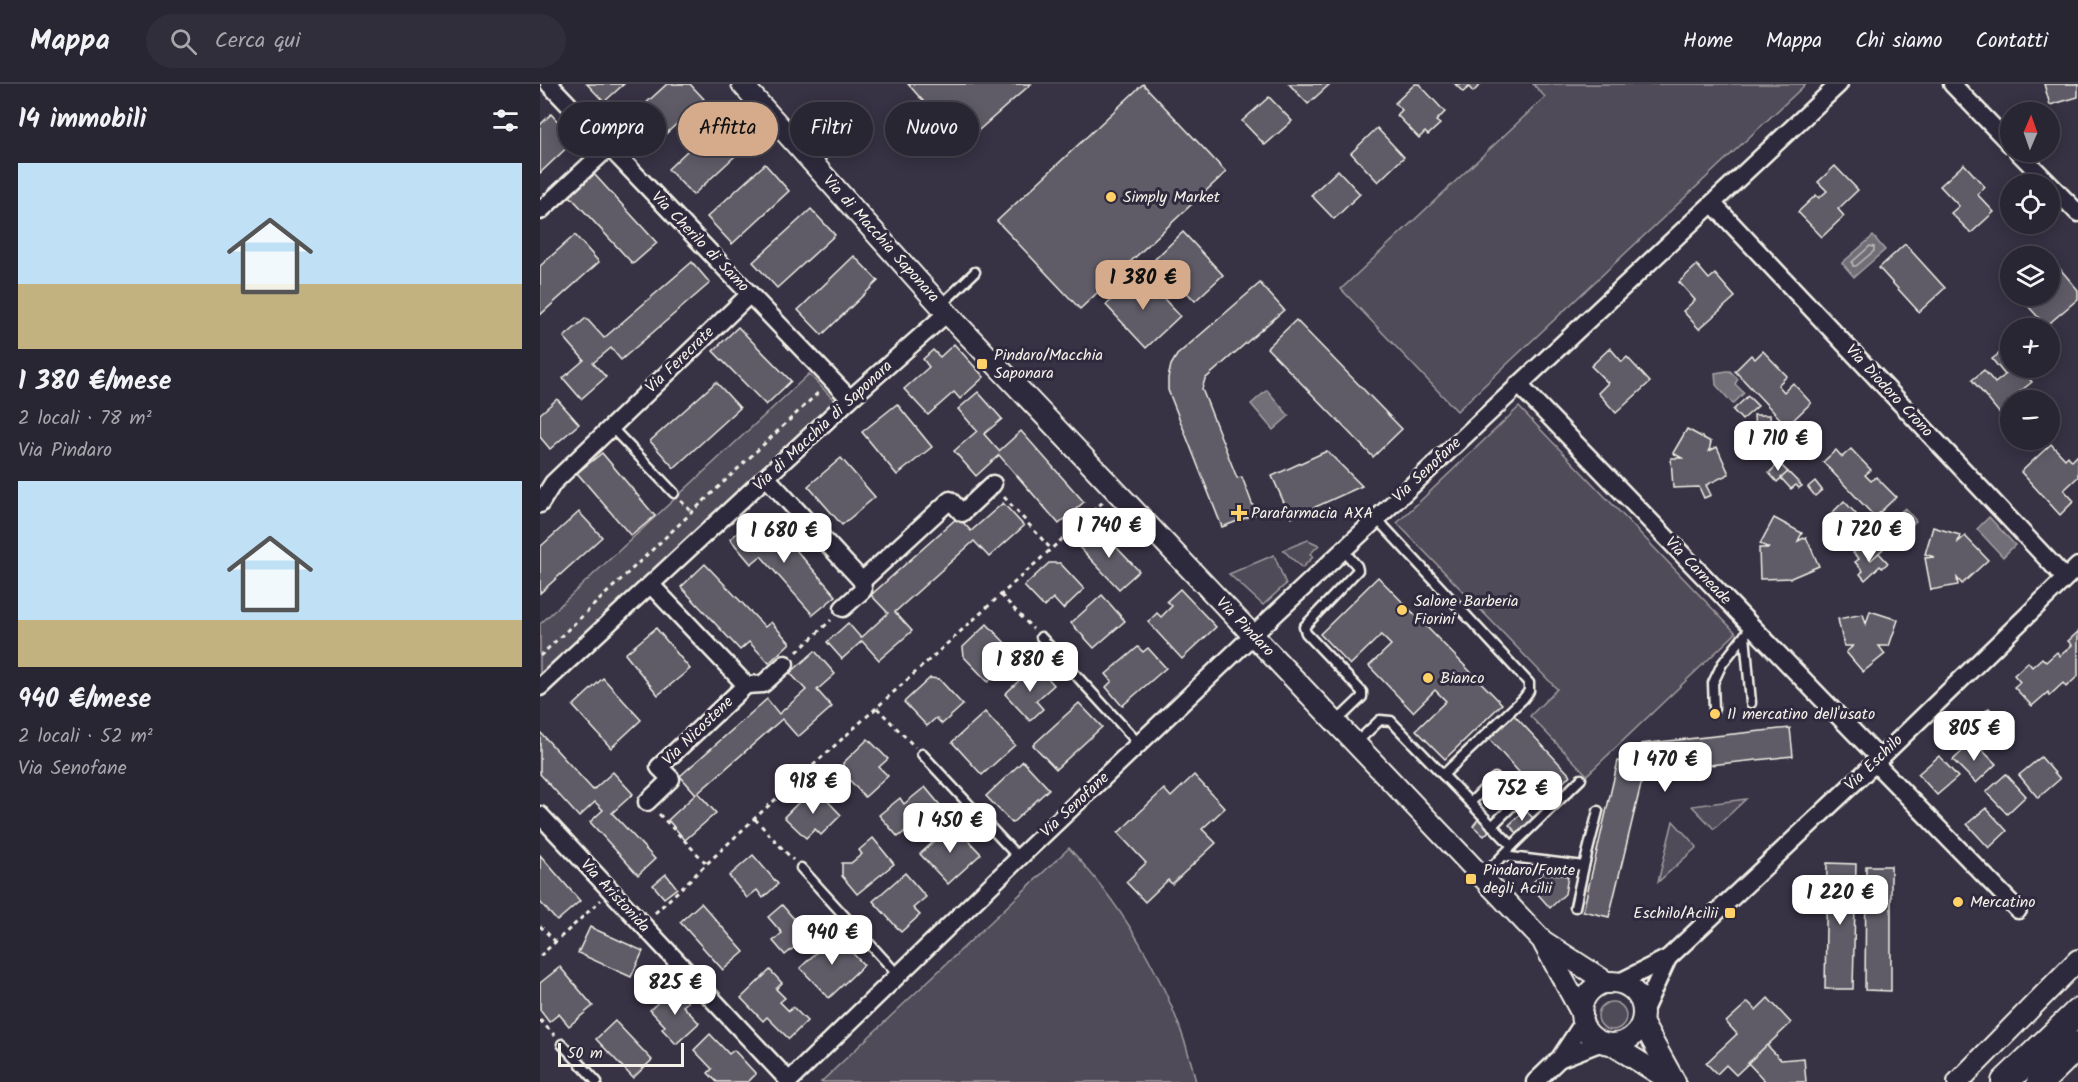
<!DOCTYPE html>
<html lang="it">
<head>
<meta charset="utf-8">
<style>
  body { margin:0; font-family:Kalam,sans-serif; background:#312e3b; color:#f1f3f6; height:100vh; display:flex; flex-direction:column; font-size:22px; white-space:nowrap }
  * { box-sizing:border-box; margin:0 }
  p { font-size:20px; color:#a5a5ac }
  .icon { flex:none; width:33px; height:33px; fill:none; stroke:currentColor; stroke-width:2; stroke-linecap:round; stroke-linejoin:round }
  .map { position:relative; flex:1; overflow:hidden }
  .sheet { display:flex; flex-direction:column; background:#292633; width:540px }
  .sheet>* { flex:none }
  .banner { position:absolute; left:18px; top:18px; width:570px; height:54px; display:flex; gap:12px }
  .needle { width:39px; rotate:2deg }
  .buttons { position:absolute; left:1460px; top:18px; display:grid; gap:12px }
  .buttons a { display:grid; place-items:center; width:60px; height:60px; border-radius:50%; background:#292633; box-shadow:0 3px 15px #0003,0 0 0 2px #45434e; font-size:30px }
  .scale { position:absolute; left:18px; bottom:15px; width:126px; box-sizing:border-box; padding-left:6px; border:3px solid #f4f1e8; border-top:0; font-size:16px; line-height:21px; white-space:nowrap; color:#f4f1e8; -webkit-text-stroke:4px #2f2a3d; paint-order:stroke }
  .price { position:absolute; translate:-50% -51px; padding:0 14px; border-radius:12px; background:#fff; color:#222; font-size:20px; line-height:39px; filter:drop-shadow(0 2px 3px #0008) }
  .price::after { content:''; position:absolute; left:50%; top:36px; width:18px; height:14px; margin-left:-9px; background:inherit; clip-path:polygon(0 0,100% 0,50% 100%) }
  .price.selected { background:#d6ab8b; color:#111 }
  ul { padding:0; list-style:none }
  li { display:grid; align-content:center; gap:12px; height:318px; padding:0 18px }
  li span { display:grid; place-items:center; height:186px; border-radius:0px; color:#555 }
  li>.icon { margin-inline-start:auto }
  span .icon { width:108px; height:108px; fill:#fffc; stroke-width:1 }
  li b { font-size:26px }
  h2 { display:flex; justify-content:space-between; align-items:center; height:72px; padding:0 18px; font-size:26px }
  .chip { padding:0 21px; border-radius:27px; background:#292633; box-shadow:0 3px 15px #0003,0 0 0 2px #45434e; font-size:21px; line-height:54px }
  .chip.selected { background:#d6ab8b; color:#111 }
  header { display:flex; align-items:center; gap:36px; box-sizing:border-box; height:84px; padding:0 30px; background:#292633; border-bottom:2px solid #45434e }
  header strong { font-size:28px }
  nav { display:flex; gap:33px; margin-inline-start:auto; font-size:21px }
  .search { width:420px; height:54px; background:#312e3b; display:flex; align-items:center; gap:15px; box-sizing:border-box; padding:0 21px; border-radius:33px; color:#a5a5ac; font-size:22px }
  main { display:flex; flex:1; min-height:0 }
  .map>svg:first-child { display:block }
  .green { fill:#504b59; stroke:#a29ea0; stroke-width:1.5 }
  .water { fill:#726e77; stroke:#a6a2a4; stroke-width:1.5 }
  .lines { fill:none; stroke-linecap:round; stroke-linejoin:round }
  .shore { stroke:#c0bdbb; stroke-width:1.5 }
  .building { fill:#5f5c67; stroke:#f4f1e8; stroke-width:1.5 }
  .service-casing { stroke:#f4f1e8; stroke-width:13 }
  .minor-casing { stroke:#f4f1e8; stroke-width:21 }
  .tertiary-casing { stroke:#f4f1e8; stroke-width:24 }
  .primary-casing { stroke:#f4f1e8; stroke-width:30 }
  .path { stroke:#f4f1e8; stroke-width:3; stroke-dasharray:4.5 4.5; stroke-linecap:butt }
  .service { stroke:#2f2a3d; stroke-width:8 }
  .minor { stroke:#2f2a3d; stroke-width:16 }
  .tertiary { stroke:#2f2a3d; stroke-width:20 }
  .primary { stroke:#2f2a3d; stroke-width:26 }
  .poi-dot { fill:#ffd166; stroke:#2f2a3d; stroke-width:2 }
  .labels { text-anchor:middle; dominant-baseline:central; stroke-width:6; stroke-linejoin:round; paint-order:stroke }
  .poi-label { font-size:16px; fill:#f4f1e8; stroke:#2f2a3d; text-anchor:start }
  .street-label { font-size:16px; fill:#f4f1e8; stroke:#2f2a3d }
</style>
</head>
<body>
<header>
<strong>Mappa</strong>
<div class="search"><svg class="icon" aria-label="search" viewBox="0 0 24 24"><circle cx="10" cy="10" r="6"/><path d="M15 15l6 6"/></svg>Cerca qui</div>
<nav><a>Home</a><a>Mappa</a><a>Chi siamo</a><a>Contatti</a></nav>
</header>
<main>
<section class="sheet">
<h2>14 immobili<svg class="icon" aria-label="filters" viewBox="0 0 24 24"><path d="M4 7h16M4 17h16"/><circle cx="9" cy="7" r="2"/><circle cx="15" cy="17" r="2"/></svg></h2>
<ul>
<li><span style="background:linear-gradient(#bfe0f5 65%,#c2b280 0)"><svg class="icon" aria-label="home" viewBox="0 0 24 24"><path d="M3 11l9-7 9 7M6 9v11h12V9"/></svg></span><div><b>1 380 €/mese</b><p>2 locali · 78 m²</p><p>Via Pindaro</p></div></li>
<li><span style="background:linear-gradient(#bfe0f5 75%,#c2b280 0)"><svg class="icon" aria-label="home" viewBox="0 0 24 24"><path d="M3 11l9-7 9 7M6 9v11h12V9"/></svg></span><div><b>940 €/mese</b><p>2 locali · 52 m²</p><p>Via Senofane</p></div></li>
</ul>
</section>
<div class="map">
<svg width="1538" height="998" viewBox="0 0 1538 998">
  <rect width="100%" height="100%" fill="#373244"/>
  <filter id="ink" filterUnits="userSpaceOnUse"><feTurbulence type="fractalNoise" baseFrequency=".0167" numOctaves="2"/><feDisplacementMap in="SourceGraphic" scale="12" xChannelSelector="R" yChannelSelector="G"/><feConvolveMatrix kernelMatrix="1 2 1 2 8 2 1 2 1" color-interpolation-filters="sRGB"/></filter>
  <g filter="url(#ink)">
    <!-- green -->
    <g class="green">
      <path d="M993 0H1266L917 327 801 205 1005 13Z"/>
      <path d="M269 290 295 317 0 592V540Z"/>
      <path d="M979 323 1196 549 1047 691 990 632 1017 605 857 439Z"/>
      <path d="M768 456 779 461 770 470 773 473 762 484 743 466Z"/>
      <path d="M734 471 746 500 723 521 689 490Z"/>
      <path d="M1206 715 1174 745 1152 722Z"/>
      <path d="M1133 737 1157 763 1118 798Z"/>
      <path d="M529 764C589 829 636 911 656 998H281Z"/>
      <circle cx="1072" cy="932" r="14"/>
    </g>
    <!-- water -->
    <g class="water">
      <path d="M1333 152 1345 166 1314 193 1302 179Z"/>
      <path d="M1187 287H1190L1198 295 1195 300 1204 309 1193 320 1176 301 1175 289Z"/>
      <path d="M727 306 749 332 733 346 711 320Z"/>
      <path d="M1266 342 1275 351 1251 374 1240 363 1238 356 1241 352 1246 350 1254 354Z"/>
      <path d="M1365 424 1376 437 1351 460 1339 447Z"/>
      <path d="M1449 433 1475 461 1463 473 1437 445Z"/>
    </g>
    <g class="lines">
      <!-- shore -->
      <path class="shore" d="M1330 162 1334 163V167L1316 182H1313L1312 178Z"/>
    </g>
    <!-- building -->
    <g class="building">
      <path d="M47 0H84L64 18Z"/>
      <path d="M127 0H150L164 15 107 67 82 41Z"/>
      <path d="M368 0H491L422 61Z"/>
      <path d="M603 0 686 88 540 225 457 137Z"/>
      <path d="M749 0H790L768 20Z"/>
      <path d="M875 0H879L905 28 896 37 900 40 888 51 885 48 879 54 857 31 862 26 855 19Z"/>
      <path d="M915 0H941L933 8 929 3 923 8Z"/>
      <path d="M1504 0H1538V13L1510 21Z"/>
      <path d="M729 13 752 37 725 61 702 37Z"/>
      <path d="M11 30 35 56 0 89V41Z"/>
      <path d="M183 33 208 60 153 111 128 85Z"/>
      <path d="M837 44 864 73 838 98 811 69Z"/>
      <path d="M225 80 249 107 192 160 167 133Z"/>
      <path d="M1424 80 1445 103 1437 110 1454 128 1431 149 1411 129 1419 122 1400 102Z"/>
      <path d="M1295 82 1318 106 1298 125 1304 132 1282 153 1258 128 1276 111 1279 114 1287 107 1278 98Z"/>
      <path d="M798 86 820 110 794 135 771 111Z"/>
      <path d="M54 90 117 159 93 180 30 112Z"/>
      <path d="M271 125 295 151 237 204 213 178Z"/>
      <path d="M643 148 683 191 655 217 615 175Z"/>
      <path d="M35 151 59 178 0 231V182Z"/>
      <path d="M1365 160 1405 204 1379 228 1339 184Z"/>
      <path d="M314 172 338 197 282 251 258 226Z"/>
      <path d="M152 178 170 199 81 276 71 264 53 279 66 293 41 315 23 294 44 276 24 253 46 234 64 254Z"/>
      <path d="M1515 179 1538 206V215L1506 242 1479 212H1509V184Z"/>
      <path d="M1157 181 1169 195 1175 190 1195 213 1159 245 1143 227 1155 216 1139 198Z"/>
      <path d="M601 190 640 232 606 264 566 221Z"/>
      <path d="M720 199 744 226 665 295 662 305 697 394 702 393 716 430 682 443 632 316 628 306V294L631 281 637 271Z"/>
      <path d="M756 236 862 345 833 373 727 264Z"/>
      <path d="M198 243 251 297 226 321 173 267Z"/>
      <path d="M414 260 444 293 420 315 414 308 388 331 364 305 389 283 383 275 393 266 400 273Z"/>
      <path d="M1070 264 1082 278 1087 273 1110 298 1076 329 1058 309 1068 299 1051 282Z"/>
      <path d="M1465 265 1470 271V284H1480L1492 298 1472 314 1474 316H1470V323L1461 331 1432 296 1444 286 1455 299 1465 291 1452 275Z"/>
      <path d="M1223 267 1247 292 1238 301 1244 308 1253 299 1271 319 1247 342 1195 287 1211 271 1215 275Z"/>
      <path d="M176 298 200 324 134 384 110 357Z"/>
      <path d="M438 308 462 335 444 350 459 367 481 347 544 418 519 440 459 371 436 392 414 367 437 347 418 325Z"/>
      <path d="M1208 312 1218 322 1202 336 1193 326Z"/>
      <path d="M17 315 39 340 10 365 0 353V330Z"/>
      <path d="M357 320 392 363 357 391 322 348Z"/>
      <path d="M1214 331H1230L1231 346H1215Z"/>
      <path d="M1147 345 1171 358 1169 367 1177 363 1189 390 1166 401 1171 411 1164 414 1159 403 1133 404 1131 374H1142L1133 369Z"/>
      <path d="M1511 360 1525 375 1528 372 1532 377 1538 371V393L1524 406 1534 417 1520 431 1481 388Z"/>
      <path d="M1311 365 1331 386 1325 391 1331 397 1336 393 1356 413 1335 433 1283 378 1296 366 1302 373Z"/>
      <path d="M787 367 822 402 751 434 732 392Z"/>
      <path d="M62 369 115 432 91 452 37 389Z"/>
      <path d="M301 374 335 413 302 441 268 402Z"/>
      <path d="M1239 379 1248 388 1237 398 1229 389Z"/>
      <path d="M1248 388 1262 402 1259 404 1256 401 1251 405 1241 394Z"/>
      <path d="M1275 397 1282 406 1275 412 1268 403Z"/>
      <path d="M1304 417 1316 430 1303 443 1291 430Z"/>
      <path d="M463 419 484 442 449 473 434 457 355 528 372 547 339 576 322 557 302 575 287 558 308 539 321 554 348 529 331 511 418 433 431 447Z"/>
      <path d="M39 428 62 453 0 509V463Z"/>
      <path d="M216 433 236 456 243 451 296 512 273 531 221 472 211 480 190 455Z"/>
      <path d="M1234 434 1262 449 1258 457 1266 453 1279 482 1251 494 1220 495 1219 464H1229L1220 460Z"/>
      <path d="M1393 443 1420 451 1418 458 1425 452 1448 476 1422 500 1417 494 1418 501 1391 506 1385 474 1394 473 1385 470Z"/>
      <path d="M558 444 599 487 579 505 539 463Z"/>
      <path d="M1321 448 1325 451 1328 448 1343 465 1331 476 1313 456Z"/>
      <path d="M1319 463 1331 476 1339 469 1348 479 1342 484 1340 482 1325 496 1320 490 1323 487 1315 478 1319 475 1313 469Z"/>
      <path d="M509 479H520L544 505 523 525 513 514 504 523 484 502Z"/>
      <path d="M165 480 225 543 231 538 250 559 229 579 209 558 200 566 141 503Z"/>
      <path d="M838 493 962 620 905 675 876 646 906 617 895 606 873 628 829 582 851 561 841 551 810 581 780 550Z"/>
      <path d="M640 505 676 543 642 575 608 538 617 529 621 533 632 522 627 517Z"/>
      <path d="M562 511 585 537 554 564 531 539Z"/>
      <path d="M1330 527 1358 536 1349 562H1339L1345 570 1323 588 1306 568 1313 562H1304L1298 535 1323 530 1326 540Z"/>
      <path d="M447 540 468 562 461 569 470 578 448 598 424 573 423 563Z"/>
      <path d="M116 544 150 585 118 611 85 570Z"/>
      <path d="M1538 548V592L1526 603 1523 599 1509 612 1508 608 1492 622 1474 603 1480 598 1474 591 1488 578 1492 583 1502 574 1506 578 1517 568 1520 572 1532 561 1528 557Z"/>
      <path d="M598 563 603 568 608 564 626 584 582 622 566 603 572 597 566 590Z"/>
      <path d="M275 567 295 590 277 606 292 623 258 653 242 635 158 709 176 729 145 756 128 736 156 710 140 692 227 615 239 630 266 606 250 589Z"/>
      <path d="M499 584 514 601 496 617 503 625 490 637 465 610 484 592 487 595Z"/>
      <path d="M63 594 101 636 71 664 33 622Z"/>
      <path d="M390 594 399 595 423 621 402 640 396 634 387 642 364 618Z"/>
      <path d="M539 619 562 643 516 685 493 661Z"/>
      <path d="M1449 624 1470 646 1453 662 1432 640Z"/>
      <path d="M445 628 475 661 442 691 412 658Z"/>
      <path d="M974 631 1030 691 1006 718 949 655Z"/>
      <path d="M1250 644 1253 672 1104 688 1069 833 1043 827 1078 677 1084 679 1087 666 1102 664 1101 660Z"/>
      <path d="M0 648 53 706 73 688 93 710 72 729 115 775 98 791 50 738 63 726 55 718 39 733 0 690Z"/>
      <path d="M328 655 348 675 339 683 348 692 325 713 303 689V679Z"/>
      <path d="M1433 657 1456 680 1436 699 1413 676Z"/>
      <path d="M1399 672 1418 693 1397 711 1378 690Z"/>
      <path d="M1501 673 1520 695 1498 714 1479 691Z"/>
      <path d="M483 677 509 705 472 739 446 712Z"/>
      <path d="M1466 690 1486 712 1467 730 1446 708Z"/>
      <path d="M654 691 685 724 662 745 676 759 632 800 628 796 605 818 586 798 606 779 578 749 624 705 631 713Z"/>
      <path d="M385 703 405 727 380 747 374 740 358 753 339 731 360 714 364 720Z"/>
      <path d="M268 709H280L301 731 281 751 275 745 266 754 244 733Z"/>
      <path d="M1446 724 1467 747 1449 764 1427 740Z"/>
      <path d="M985 726 994 735 978 750 969 741Z"/>
      <path d="M939 734 951 745 944 752 933 742Z"/>
      <path d="M413 740 441 770 408 800 380 770Z"/>
      <path d="M333 754 354 780 317 810 302 792V779H311L322 770 319 766Z"/>
      <path d="M0 771 40 817 17 837 0 818Z"/>
      <path d="M213 771 238 800 223 814 217 806 207 814 189 792Z"/>
      <path d="M1287 779 1316 780 1313 905H1285Z"/>
      <path d="M1326 782H1351V907L1325 906Z"/>
      <path d="M1004 788 1028 792 1025 810 1010 824 990 801Z"/>
      <path d="M365 789 386 813 373 824 380 831 361 848 333 817Z"/>
      <path d="M126 790 137 804 124 814 113 801Z"/>
      <path d="M161 819 204 868 183 886 140 838Z"/>
      <path d="M242 821 262 844 265 842 272 849 245 871 233 857 242 849 228 833Z"/>
      <path d="M50 843 103 867 91 893 38 869Z"/>
      <path d="M295 851 324 881 289 914 260 884Z"/>
      <path d="M20 883 53 922 29 942 19 930 9 938 0 926V899Z"/>
      <path d="M230 886 242 899 236 905 245 914 240 918 249 927 253 923 267 937 249 955 227 933 223 937 201 914Z"/>
      <path d="M134 903 148 918 143 922 159 939 136 960 122 945 125 942 110 926Z"/>
      <path d="M1228 914 1251 939 1196 991 1186 981 1177 990 1166 979 1197 950 1186 938 1208 918 1216 926Z"/>
      <path d="M75 937 112 976 93 994 56 955Z"/>
      <path d="M170 950 189 970 194 966 216 990 208 998H177L168 989 172 985 154 966Z"/>
      <path d="M1227 961 1241 976 1264 974 1266 998H1226L1208 979Z"/>
    </g>
    <g class="lines">
      <!-- service casing -->
      <g class="service-casing">
        <g id="service">
          <path d="M274 79 303 49"/>
          <path d="M401 221 435 188"/>
          <path d="M71 343 134 409"/>
          <path d="M836 434 989 599V607L983 615 903 691"/>
          <path d="M1205 551 1211 619"/>
          <path d="M501 553 599 660"/>
          <path d="M1174 625 1173 599 1182 580 1212 542"/>
          <path d="M796 638 822 613V608L766 549 764 543 818 486 817 482 803 466"/>
          <path d="M816 659 840 636 851 637 972 762 942 793"/>
          <path d="M382 670 479 774"/>
          <path d="M930 719 955 694"/>
          <path d="M952 742 974 720"/>
          <path d="M972 762 1041 695"/>
          <path d="M963 772 1044 782 1058 727"/>
          <path d="M261 784 358 891"/>
          <path d="M1035 823 1044 782"/>
          <path d="M22 960 57 998"/>
        </g>
      </g>
      <!-- minor casing -->
      <g class="minor-casing">
        <g id="minor">
          <path d="M9 0 310 315"/>
          <path d="M1412 0 1470 60"/>
          <path d="M1478 68 1538 129"/>
          <path d="M1173 120 1525 494"/>
          <path d="M0 127 69 63"/>
          <path d="M978 300 1339 674"/>
          <path d="M227 394 322 497 410 416 422 429 453 400"/>
          <path d="M0 420 13 399 210 210"/>
          <path d="M303 524 323 506 322 497"/>
          <path d="M206 601 223 600 245 580"/>
          <path d="M0 603 310 315 407 229"/>
          <path d="M1335 679 1478 826"/>
          <path d="M107 718 131 695 119 683 206 601 111 501"/>
          <path d="M0 731 249 997"/>
          <path d="M1078 899 1128 874 1335 679 1538 482"/>
          <path d="M1103 928 1128 874"/>
          <path d="M1021 974 1062 958"/>
          <path d="M248 998 479 774 731 534 1299 0"/>
          <path d="M995 998 1020 974 1043 939"/>
        </g>
      </g>
      <!-- tertiary casing -->
      <g class="tertiary-casing">
        <g id="tertiary">
          <path d="M202 0 407 229 1003 857 1068 899"/>
          <path d="M1004 860 1042 930"/>
          <circle cx="1072" cy="929" r="31"/>
          <path d="M1102 938 1135 998"/>
          <path d="M1071 960 1132 998"/>
          <path d="M1418 998 1538 876"/>
        </g>
      </g>
      <!-- primary casing -->
      <g class="primary-casing">
        <g id="primary">
          <path d="M1465 998 1538 928"/>
          <path d="M1500 998 1538 961"/>
        </g>
      </g>
      <!-- path -->
      <g class="path">
        <path d="M464 413 511 465"/>
        <path d="M141 417 152 428"/>
        <path d="M461 511 493 545"/>
        <path d="M257 568 291 536"/>
        <path d="M0 572 280 307"/>
        <path d="M337 624 375 663"/>
        <path d="M119 730 167 780"/>
        <path d="M215 735 253 776"/>
        <path d="M115 829 215 734 563 418"/>
        <path d="M0 842 16 858"/>
        <path d="M0 872 61 816"/>
        <path d="M0 936 15 952"/>
      </g>
      <!-- service -->
      <use href="#service" class="service"/>
      <!-- minor -->
      <use href="#minor" class="minor"/>
      <!-- tertiary -->
      <use href="#tertiary" class="tertiary"/>
      <!-- primary -->
      <use href="#primary" class="primary"/>
    </g>
  </g>
  <!-- markers -->
  <g class="poi-dot">
    <circle cx="571" cy="113" r="6"/>
    <rect x="436" y="274" width="12" height="12" rx="3"/>
    <path d="M696 420h6v6h6v6h-6v6h-6v-6h-6v-6h6z"/>
    <circle cx="862" cy="526" r="6"/>
    <circle cx="888" cy="594" r="6"/>
    <circle cx="1175" cy="630" r="6"/>
    <rect x="925" y="789" width="12" height="12" rx="3"/>
    <circle cx="1418" cy="818" r="6"/>
    <rect x="1184" y="823" width="12" height="12" rx="3"/>
  </g>
  <g class="labels">
    <!-- poi labels -->
    <g class="poi-label">
      <text x="583" y="113">Simply Market</text>
      <text x="454" y="271">Pindaro/Macchia<tspan x="454" dy="18">Saponara</tspan></text>
      <text x="711" y="429">Parafarmacia AXA</text>
      <text x="874" y="517">Salone Barberia<tspan x="874" dy="18">Fiorini</tspan></text>
      <text x="900" y="594">Bianco</text>
      <text x="1187" y="630">Il mercatino dell'usato</text>
      <text x="943" y="786">Pindaro/Fonte<tspan x="943" dy="18">degli Acilii</tspan></text>
      <text x="1430" y="818">Mercatino</text>
      <text x="1178" y="829" text-anchor="end">Eschilo/Acilii</text>
    </g>
    <!-- street labels -->
    <g class="street-label">
      <text transform="translate(341 155) rotate(48)">Via di Macchia Saponara</text>
      <text transform="translate(160 158) rotate(46)">Via Cherilo di Samo</text>
      <text transform="translate(140 276) rotate(-44)">Via Ferecrate</text>
      <text transform="translate(1349 307) rotate(47)">Via Diodoro Crono</text>
      <text transform="translate(283 342) rotate(-43)">Via di Macchia di Saponara</text>
      <text transform="translate(887 386) rotate(-43)">Via Senofane</text>
      <text transform="translate(1158 487) rotate(46)">Via Carneade</text>
      <text transform="translate(705 543) rotate(46)">Via Pindaro</text>
      <text transform="translate(158 647) rotate(-44)">Via Nicostene</text>
      <text transform="translate(1334 679) rotate(-44)">Via Eschilo</text>
      <text transform="translate(535 721) rotate(-43)">Via Senofane</text>
      <text transform="translate(75 812) rotate(47)">Via Aristonida</text>
    </g>
  </g>
</svg>
<div class="buttons">
<a><svg class="needle" viewBox="-14 -14 28 28"><path d="M0-13l5 13h-10z" fill="#e53935"/><path d="M0 13l5-13h-10z" fill="#a5a5ac"/></svg></a>
<a><svg class="icon" aria-label="locate" viewBox="0 0 24 24"><circle cx="12" cy="12" r="6"/><path d="M12 2v4M12 18v4M2 12h4M18 12h4"/></svg></a>
<a><svg class="icon" aria-label="layers" viewBox="0 0 24 24"><path d="M12 4l9 5-9 5-9-5zM3 14l9 5 9-5"/></svg></a>
<a>+</a>
<a>−</a>
</div>
<div class="scale">50 m</div>
<b class="price selected" style="left:603px;top:227px">1 380 €</b>
<b class="price" style="left:1238px;top:388px">1 710 €</b>
<b class="price" style="left:569px;top:475px">1 740 €</b>
<b class="price" style="left:1329px;top:479px">1 720 €</b>
<b class="price" style="left:244px;top:480px">1 680 €</b>
<b class="price" style="left:490px;top:609px">1 880 €</b>
<b class="price" style="left:1434px;top:678px">805 €</b>
<b class="price" style="left:1125px;top:709px">1 470 €</b>
<b class="price" style="left:273px;top:731px">918 €</b>
<b class="price" style="left:982px;top:738px">752 €</b>
<b class="price" style="left:410px;top:770px">1 450 €</b>
<b class="price" style="left:1300px;top:842px">1 220 €</b>
<b class="price" style="left:292px;top:882px">940 €</b>
<b class="price" style="left:135px;top:932px">825 €</b>
<div class="banner">
<a class="chip">Compra</a>
<a class="chip selected">Affitta</a>
<a class="chip">Filtri</a>
<a class="chip">Nuovo</a>
</div>
</div>
</main>
</body>
</html>
